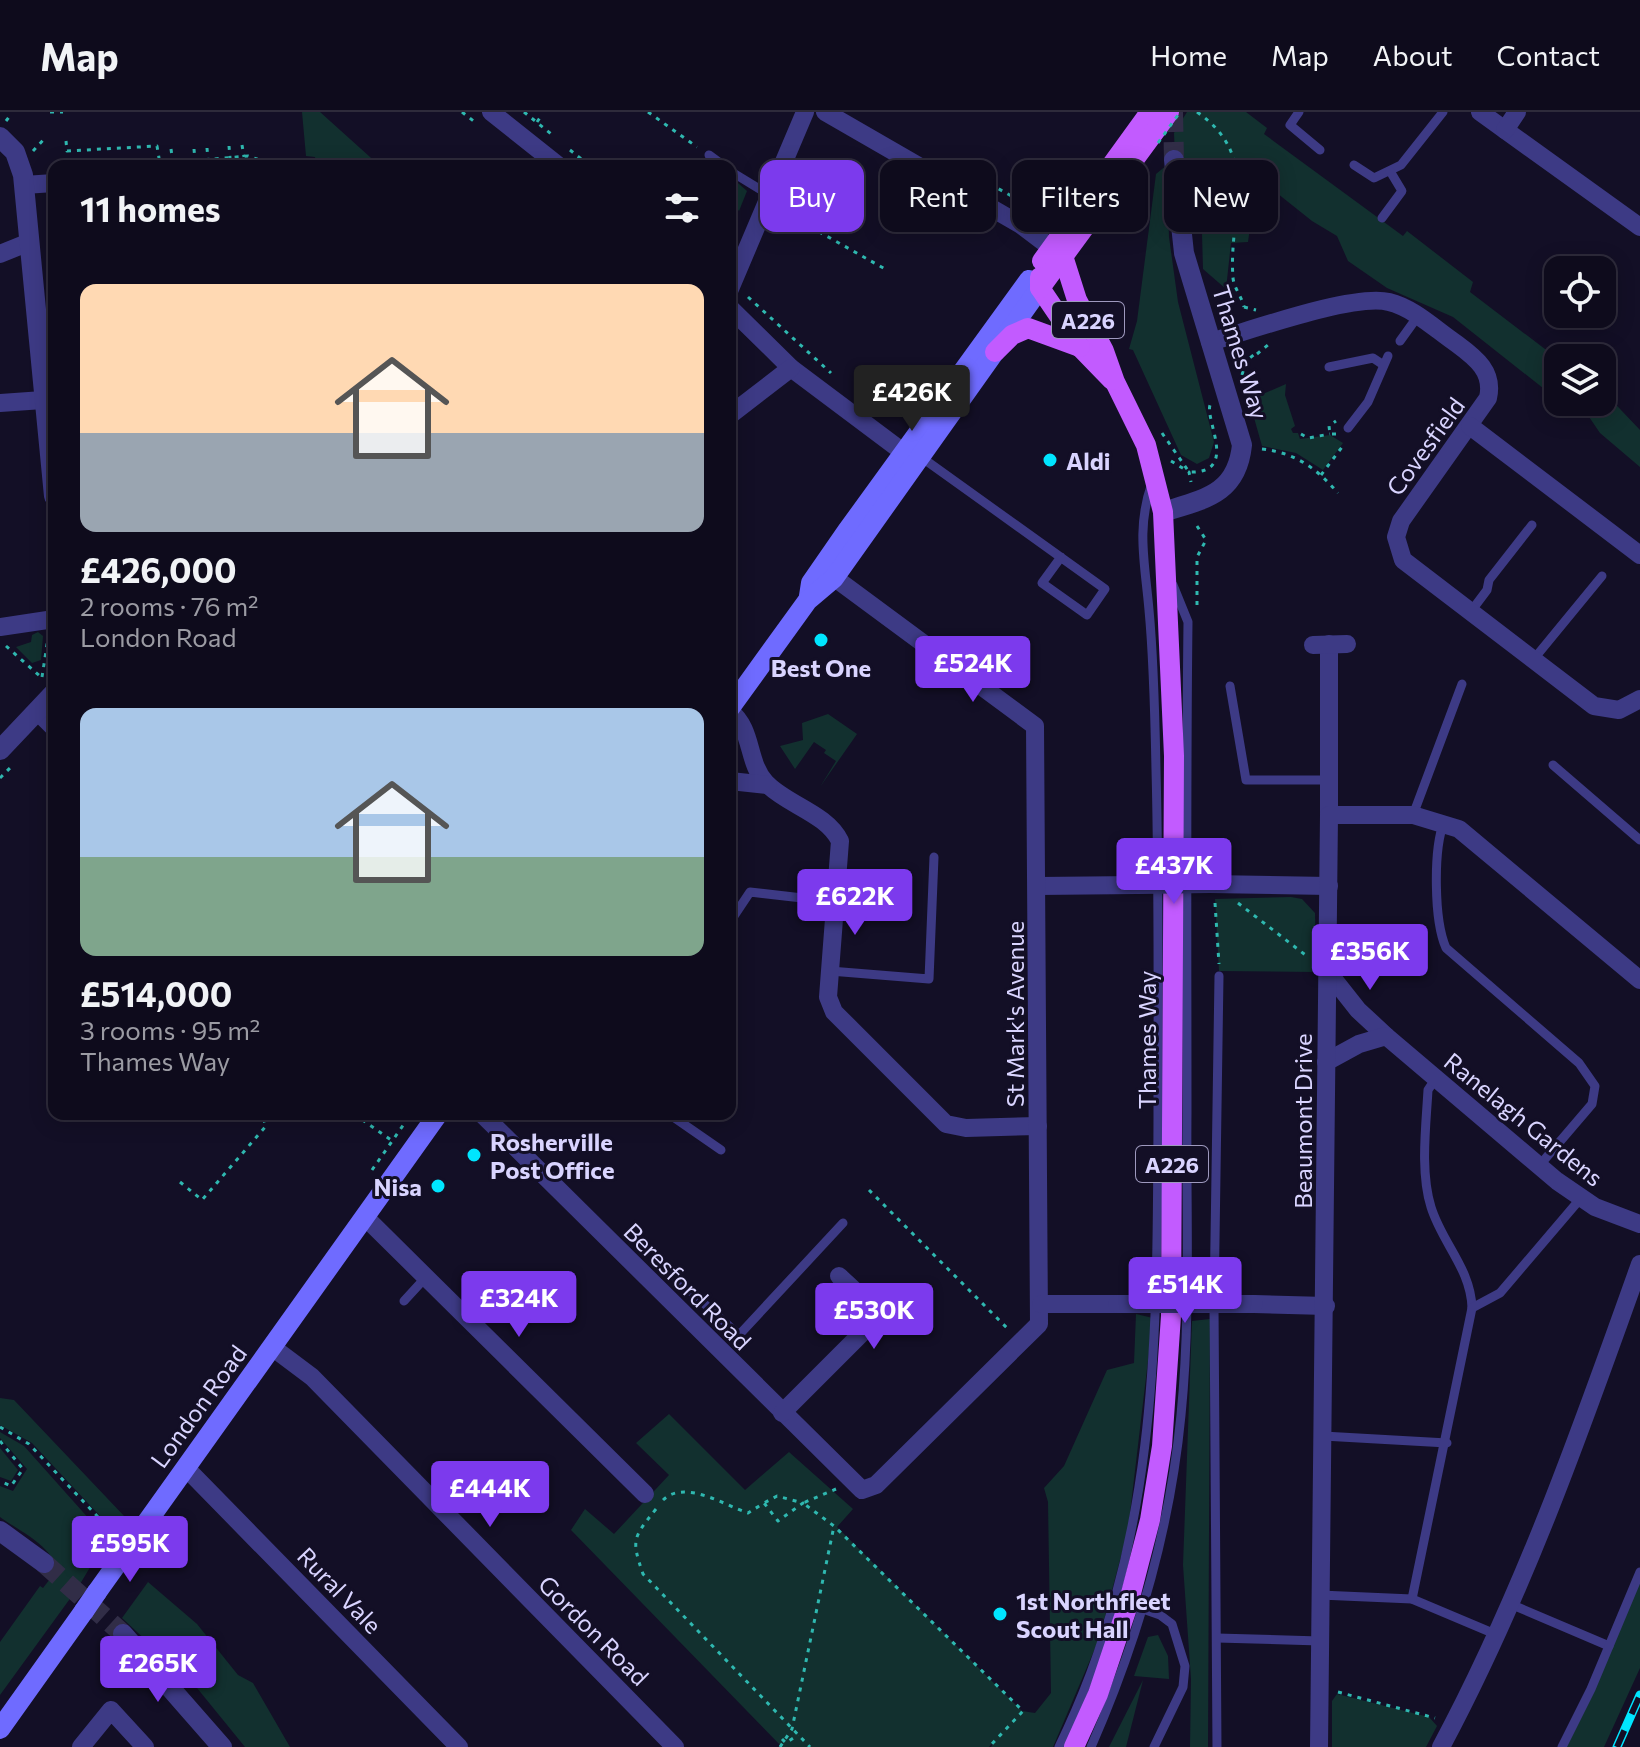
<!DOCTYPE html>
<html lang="en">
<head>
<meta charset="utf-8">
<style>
  body { margin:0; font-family:Commissioner,sans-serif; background:#171425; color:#f1f3f6; height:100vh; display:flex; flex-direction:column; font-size:30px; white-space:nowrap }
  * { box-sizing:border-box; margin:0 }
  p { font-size:26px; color:#9b9ba3 }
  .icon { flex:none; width:44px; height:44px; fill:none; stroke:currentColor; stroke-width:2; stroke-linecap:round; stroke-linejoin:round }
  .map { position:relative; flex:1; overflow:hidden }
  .details { position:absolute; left:48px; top:48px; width:688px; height:960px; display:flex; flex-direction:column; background:#0e0b1c; border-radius:16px; box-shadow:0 4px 20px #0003,0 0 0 2px #2e2b3b }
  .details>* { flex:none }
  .hud { position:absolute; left:760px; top:48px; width:760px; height:72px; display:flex; gap:16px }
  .tools { position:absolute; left:1544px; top:144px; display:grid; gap:16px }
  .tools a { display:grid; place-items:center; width:72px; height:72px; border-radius:16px; background:#0e0b1c; box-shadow:0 4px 20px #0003,0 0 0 2px #2e2b3b; font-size:40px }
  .price { position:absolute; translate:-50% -68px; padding:0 18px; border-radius:8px; background:#7c3aed; color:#fff; font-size:26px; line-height:52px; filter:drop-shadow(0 2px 4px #0008) }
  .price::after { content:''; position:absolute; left:50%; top:48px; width:24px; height:18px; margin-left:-12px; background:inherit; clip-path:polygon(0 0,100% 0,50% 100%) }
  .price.current { background:#222; color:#fff }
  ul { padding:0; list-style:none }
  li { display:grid; align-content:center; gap:16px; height:424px; padding:0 32px }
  li span { display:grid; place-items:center; height:248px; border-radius:16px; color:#555 }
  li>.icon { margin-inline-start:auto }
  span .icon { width:144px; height:144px; fill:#fffc; stroke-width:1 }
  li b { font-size:34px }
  h2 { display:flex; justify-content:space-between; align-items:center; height:96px; padding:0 32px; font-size:34px }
  .tag { padding:0 28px; border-radius:16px; background:#0e0b1c; box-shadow:0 4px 20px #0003,0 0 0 2px #2e2b3b; font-size:28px; line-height:72px }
  .tag.current { background:#7c3aed; color:#fff }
  header { display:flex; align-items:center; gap:48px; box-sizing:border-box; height:112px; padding:0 40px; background:#0e0b1c; border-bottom:2px solid #2e2b3b }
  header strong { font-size:38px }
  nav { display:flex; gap:44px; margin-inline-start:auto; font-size:28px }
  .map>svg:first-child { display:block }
  .green { fill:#12302f }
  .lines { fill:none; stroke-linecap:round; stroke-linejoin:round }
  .tertiary-tunnel { stroke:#312d47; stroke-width:20; stroke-dasharray:20 10; stroke-linecap:butt }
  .path { stroke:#2fb8b0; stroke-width:3; stroke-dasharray:4 6; stroke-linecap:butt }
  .service { stroke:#3d3a85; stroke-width:9 }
  .minor { stroke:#3d3a85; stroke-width:18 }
  .tertiary { stroke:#3d3a85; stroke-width:20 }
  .secondary { stroke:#6f6bff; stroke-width:20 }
  .primary { stroke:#c25bff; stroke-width:20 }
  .rail-casing { stroke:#00e5ff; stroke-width:9 }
  .rail { stroke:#130f26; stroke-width:6; stroke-dasharray:18; stroke-linecap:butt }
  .path-bridge { stroke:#2fb8b0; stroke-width:3; stroke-dasharray:4 6; stroke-linecap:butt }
  .minor-bridge { stroke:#3d3a85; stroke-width:18 }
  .secondary-bridge { stroke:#6f6bff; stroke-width:20 }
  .poi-dot { fill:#00e5ff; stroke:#130f26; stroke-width:3 }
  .labels { text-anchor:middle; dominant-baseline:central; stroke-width:6; stroke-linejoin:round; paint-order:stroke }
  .shield { fill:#130f26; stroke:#9e99be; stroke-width:2 }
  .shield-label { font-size:22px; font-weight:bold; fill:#d9d4ff }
  .street-label { font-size:24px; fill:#d9d4ff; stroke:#130f26 }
  .poi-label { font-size:24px; font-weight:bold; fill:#d9d4ff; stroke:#130f26; text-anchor:start }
</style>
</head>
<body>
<header>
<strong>Map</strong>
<nav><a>Home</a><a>Map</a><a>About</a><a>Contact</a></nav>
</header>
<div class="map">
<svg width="1640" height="1635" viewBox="0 0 1640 1635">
  <rect width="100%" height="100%" fill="#130f26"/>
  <!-- green -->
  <g class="green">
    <path d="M302 0H320L380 54H349V51L316 54 315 45 306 44Z"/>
    <path d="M1187 0H1246L1267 16 1264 22 1403 124 1407 119 1473 170 1470 180 1558 247V279L1548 280 1453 205 1387 176 1348 149 1337 124 1312 109 1257 65 1248 130 1231 131 1226 177 1203 157 1202 122 1194 96 1176 69 1174 21Z"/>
    <path d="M1167 53 1169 125 1178 190 1214 330 1209 346 1197 352 1181 343 1133 238 1129 237 1137 209 1156 62Z"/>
    <path d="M730 64 747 79 739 99 730 89Z"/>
    <path d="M1286 272 1285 283 1295 314 1291 317 1293 321H1298L1300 327 1330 323 1343 331 1323 358 1296 341 1262 334 1249 288Z"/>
    <path d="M1602 278 1640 318V355L1600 321 1579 290H1602Z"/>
    <path d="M38 520 43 524 41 548 32 551 16 535 31 530 32 523Z"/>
    <path d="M828 602 857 622 820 675 836 649 824 641 826 638 814 630 795 657 780 634 803 628 802 611Z"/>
    <path d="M1291 785 1302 787 1315 801 1316 860 1219 859 1215 787Z"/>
    <path d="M1136 1202 1153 1206 1128 1418 1099 1527 1053 1635H991L995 1628 989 1635H782L571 1418 585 1397 614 1422 669 1363 636 1331 669 1302 745 1378 789 1340 853 1397 837 1415 1022 1599 1035 1601 1051 1581 1048 1390 1044 1376 1064 1354 1107 1258 1134 1251Z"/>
    <path d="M1210 1207 1208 1635H1190L1191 1567 1183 1453 1192 1209Z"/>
    <path d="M0 1286 14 1288 125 1405 113 1418 32 1331 0 1313Z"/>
    <path d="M0 1320 24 1334 107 1427 77 1477 0 1583V1530L40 1474 43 1476 57 1458C52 1433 19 1419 0 1405V1374L13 1379 27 1357 0 1326Z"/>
    <path d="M0 1336 18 1358 11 1369 0 1365Z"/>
    <path d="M1640 1460V1556L1604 1635H1564Z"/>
    <path d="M148 1470 197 1512 238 1563 253 1571 290 1635H245L197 1576 122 1506Z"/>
    <path d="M1158 1523 1168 1544 1169 1567 1134 1564 1148 1525Z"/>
    <path d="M1143 1568 1126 1635H1109Z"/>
    <path d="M1337 1582 1429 1605 1437 1614 1426 1635H1332V1589Z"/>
  </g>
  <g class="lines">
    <!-- tertiary-tunnel -->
    <g class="tertiary-tunnel">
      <path d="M1173 0 1174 48"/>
      <path d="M44 1451 123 1522"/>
    </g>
    <!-- path -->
    <g class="path">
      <path d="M50 0H63"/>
      <path d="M462 0 476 11"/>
      <path d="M524 0 555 25"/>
      <path d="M648 0 697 35"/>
      <path d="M1197 0C1262 45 1228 102 1233 166 1234 176 1242 185 1244 195"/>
      <path d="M6 9 12 1"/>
      <path d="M537 10 542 3"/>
      <path d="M66 29 67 39 157 34 160 52"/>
      <path d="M242 33 244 45"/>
      <path d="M229 34 230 46"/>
      <path d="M207 36 208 48"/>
      <path d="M171 37 173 51"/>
      <path d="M194 37 195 49"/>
      <path d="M570 38 590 54"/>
      <path d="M33 39 45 26"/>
      <path d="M135 54 248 44 257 47 262 54"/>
      <path d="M990 72 1049 105"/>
      <path d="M784 100 885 157"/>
      <path d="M748 185 831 261"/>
      <path d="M1244 195 1256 198"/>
      <path d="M1257 242 1269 232"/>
      <path d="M1242 263 1246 249 1256 241"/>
      <path d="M1162 321 1189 360C1239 362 1205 309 1210 293"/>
      <path d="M1301 322 1308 326 1330 322"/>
      <path d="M1336 322H1330L1329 314 1336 309"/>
      <path d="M1262 337C1296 341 1316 356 1338 381"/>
      <path d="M1171 349 1189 360 1191 370"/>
      <path d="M1321 363 1345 331"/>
      <path d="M1197 493V445L1206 428 1197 414"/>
      <path d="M6 534 42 566"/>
      <path d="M42 565 48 526"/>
      <path d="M0 666 11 655"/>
      <path d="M1215 791 1219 852"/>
      <path d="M1238 791 1308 845"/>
      <path d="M354 1002 391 1028"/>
      <path d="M372 1058 411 1002"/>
      <path d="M180 1070 202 1088 266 1014 263 1006 267 1002"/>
      <path d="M869 1078 1008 1217"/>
      <path d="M0 1315 29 1332 116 1424"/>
      <path d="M0 1329 23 1357 11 1374 0 1369"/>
      <path d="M836 1377 803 1391 834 1414 1023 1599 989 1635"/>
      <path d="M663 1388C685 1367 724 1393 748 1401L764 1391 778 1409 803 1391 777 1384 764 1391"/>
      <path d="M656 1397C633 1426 631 1427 643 1462L810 1635"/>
      <path d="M1338 1580 1435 1606"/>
      <path d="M782 1627 786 1631 798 1623"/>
      <path d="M780 1635 792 1617 834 1414"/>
    </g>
    <!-- service -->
    <g class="service">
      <path d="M1299 0 1290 13 1320 38"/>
      <path d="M709 43 724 54"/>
      <path d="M1354 53 1374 66 1401 53 1443 0"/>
      <path d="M730 59 771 84"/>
      <path d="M1382 106 1402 79 1390 59"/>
      <path d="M1400 229 1418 204"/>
      <path d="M1329 255 1373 246 1382 252"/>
      <path d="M1348 316 1368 290 1388 244"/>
      <path d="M921 345 1105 477 1087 503 1042 471 1061 445"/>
      <path d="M1469 502 1487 478 1489 468 1532 413"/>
      <path d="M1533 548 1602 464"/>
      <path d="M1230 574 1246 668H1329"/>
      <path d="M1553 653 1640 728"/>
      <path d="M1413 703 1462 572"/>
      <path d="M1444 710C1433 738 1434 809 1446 836L1579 951 1595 974 1592 992 1539 1054"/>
      <path d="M730 810 750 780 837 790"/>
      <path d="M830 859 929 867 934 745"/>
      <path d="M1436 966 1428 978C1426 1014 1420 1060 1431 1095 1442 1131 1471 1157 1472 1196"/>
      <path d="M669 1002 721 1038"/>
      <path d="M670 1161 739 1223 843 1111"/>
      <path d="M404 1189 426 1165"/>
      <path d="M1323 1324 1447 1331"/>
      <path d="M1320 1483 1412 1487 1495 1522"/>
      <path d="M1412 1487 1472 1196 1500 1181 1581 1086"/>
      <path d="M1508 1491 1609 1534"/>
      <path d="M1140 1496 1160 1503 1172 1512 1185 1554 1183 1575 1154 1635"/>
      <path d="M1217 1526 1320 1529"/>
      <path d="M1059 1635C1159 1429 1157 1228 1158 1006 1158 890 1159 774 1156 658 1155 605 1154 551 1149 498 1145 451 1136 416 1152 371"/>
      <path d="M1091 1635C1137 1530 1170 1418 1181 1303 1191 1204 1186 1101 1187 1001 1187 837 1186 674 1188 510L1173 473"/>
      <path d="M1217 1635 1214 1193 1219 864"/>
      <path d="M1562 1635 1591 1577 1640 1460"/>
    </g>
    <!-- minor -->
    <g class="minor">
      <path d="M491 0 559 54"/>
      <path d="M825 0 1021 113 1062 144"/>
      <path d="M1480 0 1640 115"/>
      <path d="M1505 18 1517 0"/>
      <path d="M24 73 54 71"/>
      <path d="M0 142 27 131"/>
      <path d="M730 177 805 0"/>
      <path d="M730 196 791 256 915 349"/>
      <path d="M1210 230C1249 219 1354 181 1389 190 1414 196 1436 218 1457 232 1476 246 1494 260 1488 286L1401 409 1396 425 1403 448 1594 594 1619 598 1640 587"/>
      <path d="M0 291 43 288"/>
      <path d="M730 303 791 256"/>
      <path d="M1470 314 1640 443"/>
      <path d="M0 515 54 507"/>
      <path d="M1329 532V703"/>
      <path d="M1313 533 1347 532"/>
      <path d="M730 599C754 619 746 649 766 671 787 693 826 701 840 729L828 885 834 900 946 1012 966 1016 1038 1014"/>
      <path d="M38 600 54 616"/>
      <path d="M730 669 768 673"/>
      <path d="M1210 772 1329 774"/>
      <path d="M1038 774 1137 773"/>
      <path d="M1328 860 1358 898 1386 924"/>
      <path d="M1326 950 1359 932 1386 924 1557 1069 1595 1095 1640 1112"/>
      <path d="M482 1002 862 1378 876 1373 1039 1212 1035 614 824 458"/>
      <path d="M365 1105 645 1382"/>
      <path d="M1041 1192H1117"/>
      <path d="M1254 1192 1326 1194"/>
      <path d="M272 1235 312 1265 675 1635"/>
      <path d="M782 1301 865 1218C878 1193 855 1180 839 1164"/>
      <path d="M186 1356 459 1635"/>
      <path d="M81 1635 111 1598 145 1635"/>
      <path d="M1319 1635 1329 703H1413L1459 717 1640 868"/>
      <path d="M1441 1635C1523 1482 1582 1315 1640 1152"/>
    </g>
    <!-- tertiary -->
    <g class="tertiary">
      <path d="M0 25 15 40 23 63 54 384"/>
      <path d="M1163 400C1205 387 1237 382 1242 333L1184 141 1174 48"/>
      <path d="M0 638 54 581"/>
      <path d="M0 1419 44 1451"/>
      <path d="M123 1522 222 1635"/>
    </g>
    <!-- secondary -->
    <g class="secondary">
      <path d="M809 484 811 471 847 419 1029 168"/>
      <path d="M730 596 808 488 834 466 1040 176"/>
      <path d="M97 1480 438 1002"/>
      <path d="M0 1617 84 1499"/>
    </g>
    <!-- primary -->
    <g class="primary">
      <path d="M1063 144 1077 188 1104 239 1115 270 1146 333 1163 400 1174 644 1171 1204 1162 1334 1150 1408 1128 1493 1098 1582 1074 1635"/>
      <path d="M1042 149 1150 0"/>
      <path d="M1040 165V176L1080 235 1112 268"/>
      <path d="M1040 176 1169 0"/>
      <path d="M995 240 1012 223 1028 216 1080 235"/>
    </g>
    <!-- rail casing -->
    <g class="rail-casing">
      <path id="rail" d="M1617 1635 1640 1583"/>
    </g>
    <!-- rail -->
    <use href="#rail" class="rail"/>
    <!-- path-bridge -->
    <path class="path-bridge" d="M1158 31 1180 0"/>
    <!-- minor-bridge -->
    <g class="minor-bridge">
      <path d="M1137 773 1210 772"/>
      <path d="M1117 1192H1254"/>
    </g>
    <!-- secondary-bridge -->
    <path class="secondary-bridge" d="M84 1499 97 1480"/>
  </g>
  <!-- markers -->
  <g class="poi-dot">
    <circle cx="1050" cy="348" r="8"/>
    <circle cx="821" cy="528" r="8"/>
    <circle cx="474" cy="1043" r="8"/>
    <circle cx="438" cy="1074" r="8"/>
    <circle cx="1000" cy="1502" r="8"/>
  </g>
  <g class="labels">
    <!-- shield labels -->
    <g class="shield">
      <rect x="1052" y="190" width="72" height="36" rx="6"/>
      <rect x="1136" y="1034" width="72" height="36" rx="6"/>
    </g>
    <g class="shield-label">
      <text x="1088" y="208">A226</text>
      <text x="1172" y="1052">A226</text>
    </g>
    <!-- street labels -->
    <g class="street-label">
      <text transform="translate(1241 240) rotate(73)">Thames Way</text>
      <text transform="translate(1425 334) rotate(-54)">Covesfield</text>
      <text transform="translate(1014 902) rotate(-90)">St Mark's Avenue</text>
      <text transform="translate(1146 928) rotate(-90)">Thames Way</text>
      <text transform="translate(1524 1007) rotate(39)">Ranelagh Gardens</text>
      <text transform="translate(1302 1009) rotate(-90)">Beaumont Drive</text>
      <text transform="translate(688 1174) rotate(45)">Beresford Road</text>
      <text transform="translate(198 1294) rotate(-54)">London Road</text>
      <text transform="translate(340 1478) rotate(46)">Rural Vale</text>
      <text transform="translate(594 1518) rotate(45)">Gordon Road</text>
    </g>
    <!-- poi labels -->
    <g class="poi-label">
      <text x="1066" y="348">Aldi</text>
      <text x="821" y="555" text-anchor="middle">Best One</text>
      <text x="490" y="1029">Rosherville<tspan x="490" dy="28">Post Office</tspan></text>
      <text x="422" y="1074" text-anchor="end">Nisa</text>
      <text x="1016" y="1488">1st Northfleet<tspan x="1016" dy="28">Scout Hall</tspan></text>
    </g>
  </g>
</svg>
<div class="tools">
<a><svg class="icon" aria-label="locate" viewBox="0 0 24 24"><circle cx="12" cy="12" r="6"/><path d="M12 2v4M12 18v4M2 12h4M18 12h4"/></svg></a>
<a><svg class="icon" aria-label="layers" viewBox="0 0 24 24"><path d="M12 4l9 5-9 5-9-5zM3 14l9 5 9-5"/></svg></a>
</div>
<b class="price current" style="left:912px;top:321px">£426K</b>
<b class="price" style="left:973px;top:592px">£524K</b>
<b class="price" style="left:1174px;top:794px">£437K</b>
<b class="price" style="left:855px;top:825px">£622K</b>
<b class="price" style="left:1370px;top:880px">£356K</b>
<b class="price" style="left:1185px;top:1213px">£514K</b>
<b class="price" style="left:519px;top:1227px">£324K</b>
<b class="price" style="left:874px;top:1239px">£530K</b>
<b class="price" style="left:490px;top:1417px">£444K</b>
<b class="price" style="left:130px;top:1472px">£595K</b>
<b class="price" style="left:158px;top:1592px">£265K</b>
<div class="hud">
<a class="tag current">Buy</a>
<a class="tag">Rent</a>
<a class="tag">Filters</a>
<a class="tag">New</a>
</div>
<section class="details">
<h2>11 homes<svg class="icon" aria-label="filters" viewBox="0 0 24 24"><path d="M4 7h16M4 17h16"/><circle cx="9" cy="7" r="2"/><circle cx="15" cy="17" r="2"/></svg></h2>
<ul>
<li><span style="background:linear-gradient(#ffd9b3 60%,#9aa5b1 0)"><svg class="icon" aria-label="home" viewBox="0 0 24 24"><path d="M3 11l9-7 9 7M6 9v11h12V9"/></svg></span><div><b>£426,000</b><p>2 rooms · 76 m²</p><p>London Road</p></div></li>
<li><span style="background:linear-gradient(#a9c7e8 60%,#7fa58c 0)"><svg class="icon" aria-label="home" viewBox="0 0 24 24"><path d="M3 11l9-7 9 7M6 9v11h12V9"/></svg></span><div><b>£514,000</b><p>3 rooms · 95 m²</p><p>Thames Way</p></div></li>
</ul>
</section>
</div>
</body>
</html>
